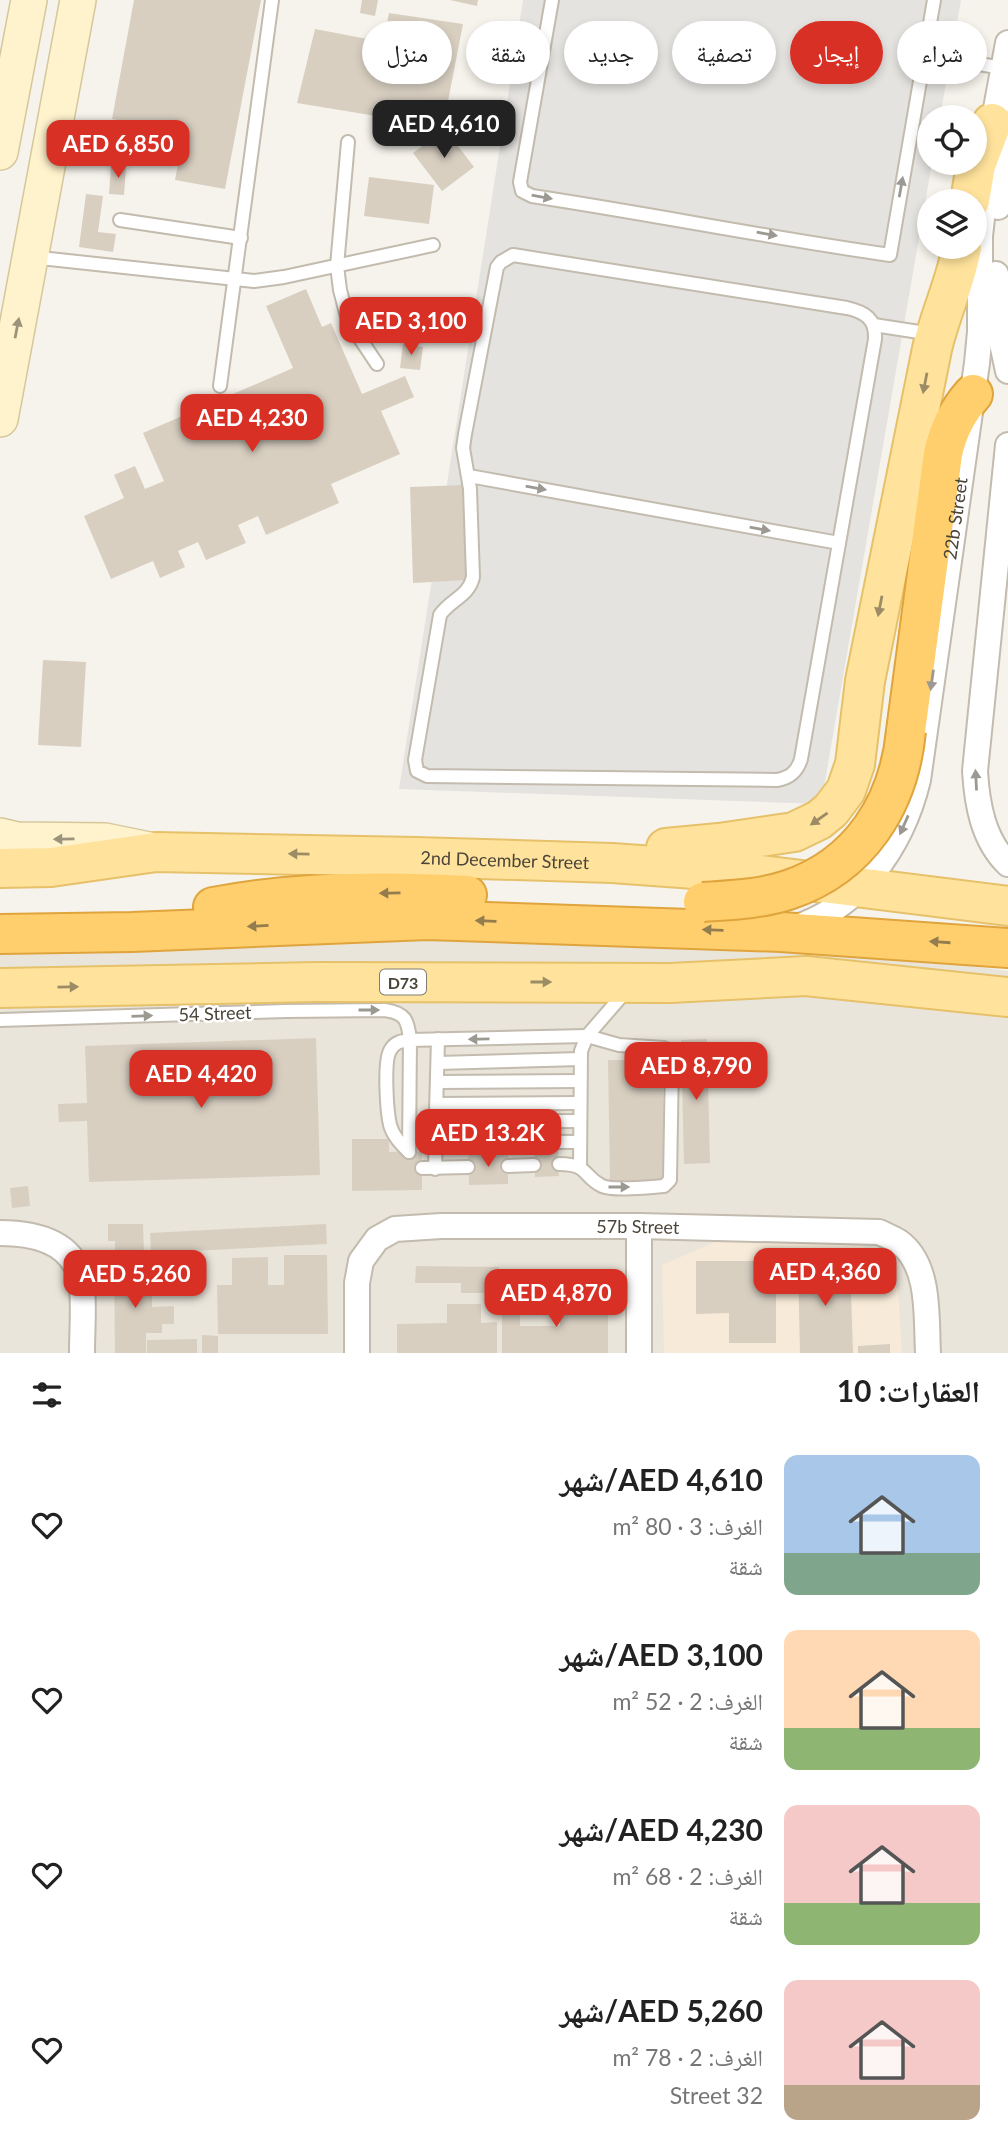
<!DOCTYPE html>
<html lang="ar">
<head>
<meta charset="utf-8">
<style>
  body { margin:0; font-family:Lato,"Noto Naskh Arabic",sans-serif; background:#f6f6f6; color:#222; direction:rtl; height:100vh; display:flex; flex-direction:column; font-size:26px; white-space:nowrap }
  * { box-sizing:border-box; margin:0 }
  p { font-size:23px; color:#767676 }
  .icon { flex:none; width:38px; height:38px; fill:none; stroke:currentColor; stroke-width:2; stroke-linecap:round; stroke-linejoin:round }
  .map { position:relative; height:1353px; overflow:hidden; direction:ltr }
  .drawer { display:flex; flex-direction:column; background:#fff; flex:1 }
  .drawer>* { flex:none }
  .hud { position:absolute; left:21px; top:21px; width:966px; height:63px; direction:rtl; display:flex; gap:14px }
  .controls { position:absolute; left:917px; top:105px; display:grid; gap:14px }
  .controls a { display:grid; place-items:center; width:70px; height:70px; border-radius:50%; background:#fff; box-shadow:0 4px 10px #0003; font-size:35px }
  .price { position:absolute; translate:-50% -60px; padding:0 16px; border-radius:14px; background:#d93025; color:#fff; font-size:23px; line-height:46px; filter:drop-shadow(0 2px 4px #0008) }
  .price::after { content:''; position:absolute; left:50%; top:42px; width:21px; height:16px; margin-left:-10px; background:inherit; clip-path:polygon(0 0,100% 0,50% 100%) }
  .price.current { background:#222; color:#fff }
  ul { padding:0; list-style:none }
  li { display:flex; align-items:center; gap:21px; height:175px; padding:0 28px }
  li span { display:grid; place-items:center; flex:none; width:196px; height:140px; border-radius:14px; color:#555 }
  li>.icon { margin-inline-start:auto }
  span .icon { width:84px; height:84px; fill:#fffc; stroke-width:1 }
  li b { font-size:30px }
  h2 { display:flex; justify-content:space-between; align-items:center; height:84px; padding:0 28px; font-size:30px }
  .chip { padding:0 24px; border-radius:32px; background:#fff; box-shadow:0 4px 10px #0003; font-size:24px; line-height:63px }
  .chip.current { background:#d93025; color:#fff }
  .map>svg:first-child { display:block }
  .residential { fill:#eae5da }
  .commercial { fill:#f7ead8 }
  .parking { fill:#e5e3e0 }
  .building { fill:#d8cfc1 }
  .lines { fill:none; stroke-linecap:round; stroke-linejoin:round }
  .service-casing { stroke:#c2bbae; stroke-width:16 }
  .minor-casing { stroke:#c2bbae; stroke-width:28 }
  .secondary-casing { stroke:#d6c79b; stroke-width:38 }
  .primary-casing { stroke:#e6c16a; stroke-width:42 }
  .motorway-casing { stroke:#e0a43c; stroke-width:42 }
  .service { stroke:#fff; stroke-width:12 }
  .minor { stroke:#fff; stroke-width:24 }
  .secondary { stroke:#fff3cd; stroke-width:35 }
  .primary { stroke:#ffe39c; stroke-width:38 }
  .motorway { stroke:#ffcf6e; stroke-width:38 }
  .motorway-bridge-casing { stroke:#e0a43c; stroke-width:42; stroke-linecap:butt }
  .motorway-bridge { stroke:#ffcf6e; stroke-width:38 }
  .oneway { fill:#9c9892 }
  .oneway2 { fill:#9c937c }
  .oneway3 { fill:#9c8c66 }
  .oneway4 { fill:#937c4e }
  .labels { text-anchor:middle; dominant-baseline:central; stroke-width:5; stroke-linejoin:round; paint-order:stroke }
  .shield { fill:#fff; stroke:#817c74; stroke-width:2 }
  .shield-label { font-size:16px; font-weight:bold; fill:#4b4439 }
  .street-label { font-size:18px; fill:#4b4439; stroke:#fff }
</style>
</head>
<body>
<div class="map">
<svg width="1008" height="1353" viewBox="0 0 1008 1353">
  <rect width="100%" height="100%" fill="#f6f3ec"/>
  <!-- residential -->
  <path class="residential" d="M457 925 893 956 1008 971V1353H0V930Z"/>
  <!-- commercial -->
  <path class="commercial" d="M715 1242 860 1243 898 1290 902 1353H664L662 1265Z"/>
  <!-- parking -->
  <path class="parking" d="M523 0H961L940 117H929V163H932L821 804 399 789Z"/>
  <!-- building -->
  <g class="building">
    <path d="M134 0H261L225 189 175 180 184 132 112 119Z"/>
    <path d="M362 0H378L375 16 360 13Z"/>
    <path d="M450 0H478L477 6Z"/>
    <path d="M389 13 463 24 443 127 297 103 315 29 383 42Z"/>
    <path d="M445 129 474 167 442 191 413 153Z"/>
    <path d="M111 166 126 167 124 195 109 194Z"/>
    <path d="M369 177 434 185 429 224 364 216Z"/>
    <path d="M86 194 103 196 98 232 116 234 113 252 79 247Z"/>
    <path d="M306 289 322 327 331 323 362 394 405 376 414 397 381 411 400 454 331 484 339 503 266 535 258 516 238 525 246 543 206 560 198 542 178 551 185 567 160 578 153 561 111 579 84 516 124 498 114 475 135 466 145 489 164 481 143 433 293 368 266 306Z"/>
    <path d="M363 316 405 328 402 339 360 327Z"/>
    <path d="M403 344 423 347 420 370 400 368Z"/>
    <path d="M464 485 467 580 413 583 410 487Z"/>
    <path d="M43 660 86 662 81 747 38 745Z"/>
    <path d="M316 1038 320 1175 89 1182 87 1121 59 1122 58 1104 87 1103 85 1046Z"/>
    <path d="M707 1039 710 1163 684 1164 681 1040Z"/>
    <path d="M608 1060H662L665 1180 610 1181Z"/>
    <path d="M352 1139H389V1152L422 1151V1190L352 1191Z"/>
    <path d="M558 1151 559 1176 535 1177 534 1153Z"/>
    <path d="M508 1154V1184L469 1185 468 1155Z"/>
    <path d="M28 1186 30 1206 12 1208 10 1188Z"/>
    <path d="M108 1224H143L144 1255H115V1241H108Z"/>
    <path d="M326 1224 327 1244 151 1253 150 1233Z"/>
    <path d="M284 1255H327L328 1334H218L217 1285H232V1258L268 1257V1285H284Z"/>
    <path d="M114 1259H138V1293L152 1292V1307L174 1306V1324H162V1333H146V1353H115Z"/>
    <path d="M696 1261H776V1343H729V1313L696 1314Z"/>
    <path d="M850 1262 853 1353H800L798 1264Z"/>
    <path d="M416 1266 499 1267 498 1293H461V1283H415Z"/>
    <path d="M502 1290H520V1326H560V1302H608V1353H502Z"/>
    <path d="M447 1304H481V1323L497 1322V1353H397V1324L447 1323Z"/>
    <path d="M202 1335 218 1336V1353H202Z"/>
    <path d="M197 1339V1353H147V1340Z"/>
    <path d="M890 1344V1353H858V1346Z"/>
  </g>
  <g class="lines">
    <!-- service casing -->
    <g class="service-casing">
      <g id="service">
        <path d="M552 0 520 182 522 191 532 196C651 214 770 238 890 255L934 0"/>
        <path d="M924 55 1003 68"/>
        <path d="M348 142 337 266 340 290 346 313 357 334 377 364"/>
        <path d="M120 220 241 238"/>
        <path d="M513 255 847 308C865 312 876 319 875 339L801 759C797 772 790 778 777 780L427 776 417 771 415 760 440 615C450 600 469 596 473 577L470 489 463 448 465 434 497 267 501 262Z"/>
        <path d="M31 257 254 281 284 277 433 245"/>
        <path d="M874 325 932 334"/>
        <path d="M220 386 272 0"/>
        <path d="M469 476 839 543"/>
        <path d="M0 1020 286 1011 385 1010C406 1013 408 1021 410 1040 402 1041 395 1042 391 1049 383 1059 387 1112 390 1125 393 1136 401 1144 409 1152"/>
        <path d="M438 1063 580 1059"/>
        <path d="M437 1082 580 1081"/>
        <path d="M437 1104 580 1103"/>
        <path d="M436 1112 438 1039"/>
        <path d="M436 1122 580 1121"/>
        <path d="M436 1141 580 1142"/>
        <path d="M409 1152 410 1040 587 1036 619 1045 664 1048 670 1053 672 1060 670 1180 664 1186C649 1187 614 1191 602 1186 582 1176 589 1164 559 1164"/>
        <path d="M508 1166 534 1165"/>
        <path d="M580 1167 581 1051 587 1036 626 991"/>
        <path d="M422 1168 468 1167"/>
        <path d="M435 1169 436 1134"/>
      </g>
    </g>
    <!-- minor casing -->
    <g class="minor-casing">
      <g id="minor">
        <path d="M991 136 1008 43"/>
        <path d="M998 207 1008 141"/>
        <path d="M996 274 1000 334 1008 371"/>
        <path d="M1008 445 975 771C977 804 983 840 1008 864"/>
        <path id="s1" d="M791 929C859 909 902 846 918 780L977 363 980 332V236L986 183"/>
        <path d="M639 1226V1353"/>
        <path d="M0 1233C37 1233 78 1243 82 1287 84 1309 82 1331 82 1353"/>
        <path id="s2" d="M357 1353V1283L361 1261 377 1239 395 1229 441 1226H639L879 1232C885 1235 893 1238 899 1242 931 1265 926 1318 928 1353"/>
      </g>
    </g>
    <!-- secondary casing -->
    <g class="secondary-casing">
      <g id="secondary">
        <path d="M0 152 29 0"/>
        <path d="M0 419 78 0"/>
        <path d="M0 836 17 840 105 841 149 850"/>
      </g>
    </g>
    <!-- primary casing -->
    <g class="primary-casing">
      <g id="primary">
        <path d="M970 201 976 165 992 123"/>
        <path d="M666 848 719 843 794 832 819 820 831 810 846 790 855 764 865 681 932 349C940 314 956 282 962 247"/>
        <path id="s3" d="M0 868 51 867 156 852 416 857 612 863 736 872 1008 906"/>
        <path d="M0 988 316 982 670 983 806 976 1008 997"/>
      </g>
    </g>
    <!-- motorway casing -->
    <g class="motorway-casing">
      <g id="motorway">
        <path d="M906 731 943 454C948 430 957 412 973 394"/>
        <path d="M213 907C296 891 383 890 467 895"/>
        <path d="M0 934 132 932 427 920 781 932 1008 948"/>
      </g>
    </g>
    <!-- service -->
    <use href="#service" class="service"/>
    <!-- minor -->
    <use href="#minor" class="minor"/>
    <!-- secondary -->
    <use href="#secondary" class="secondary"/>
    <!-- primary -->
    <use href="#primary" class="primary"/>
    <!-- motorway -->
    <use href="#motorway" class="motorway"/>
    <!-- motorway-bridge casing -->
    <g class="motorway-bridge-casing">
      <path id="motorway-bridge" d="M703 902C732 900 761 899 788 890 860 866 899 804 906 731"/>
    </g>
    <!-- motorway-bridge -->
    <use href="#motorway-bridge" class="motorway-bridge"/>
  </g>
  <!-- one-way arrows -->
  <defs><path id="oneway-solid" d="M-6-.8H1V-3.2L6.5 0L1 3.2V.8H-6Z" transform="scale(1.75)"/></defs>
  <g class="oneway">
    <use href="#oneway-solid" transform="translate(901 187) rotate(-80)"/>
    <use href="#oneway-solid" transform="translate(542 197) rotate(10)"/>
    <use href="#oneway-solid" transform="translate(767 234) rotate(10)"/>
    <use href="#oneway-solid" transform="translate(536 488) rotate(10)"/>
    <use href="#oneway-solid" transform="translate(760 529) rotate(10)"/>
    <use href="#oneway-solid" transform="translate(932 680) rotate(98)"/>
    <use href="#oneway-solid" transform="translate(976 780) rotate(-93)"/>
    <use href="#oneway-solid" transform="translate(904 825) rotate(114)"/>
    <use href="#oneway-solid" transform="translate(369 1010)"/>
    <use href="#oneway-solid" transform="translate(142 1016) rotate(-2)"/>
    <use href="#oneway-solid" transform="translate(479 1039) rotate(179)"/>
    <use href="#oneway-solid" transform="translate(619 1187)"/>
  </g>
  <g class="oneway2">
    <use href="#oneway-solid" transform="translate(17 328) rotate(-79)"/>
    <use href="#oneway-solid" transform="translate(64 839) rotate(179)"/>
  </g>
  <g class="oneway3">
    <use href="#oneway-solid" transform="translate(925 383) rotate(101)"/>
    <use href="#oneway-solid" transform="translate(880 606) rotate(101)"/>
    <use href="#oneway-solid" transform="translate(819 819) rotate(145)"/>
    <use href="#oneway-solid" transform="translate(299 854) rotate(-179)"/>
    <use href="#oneway-solid" transform="translate(541 982)"/>
    <use href="#oneway-solid" transform="translate(68 987) rotate(-1)"/>
  </g>
  <g class="oneway4">
    <use href="#oneway-solid" transform="translate(390 893) rotate(179)"/>
    <use href="#oneway-solid" transform="translate(486 921) rotate(-178)"/>
    <use href="#oneway-solid" transform="translate(258 926) rotate(177)"/>
    <use href="#oneway-solid" transform="translate(713 930) rotate(-178)"/>
    <use href="#oneway-solid" transform="translate(940 942) rotate(-176)"/>
  </g>
  <g class="labels">
    <!-- shield labels -->
    <rect class="shield" x="380" y="969.5" width="46" height="25" rx="5"/>
    <g class="shield-label">
      <text x="403" y="982">D73</text>
    </g>
    <!-- street labels -->
    <g class="street-label">
      <text stroke="none"><textPath href="#s1" startOffset="469">22b Street</textPath></text>
      <text stroke="none"><textPath href="#s3" startOffset="506">2nd December Street</textPath></text>
      <text transform="translate(215 1013) rotate(-2)">54 Street</text>
      <text stroke="none"><textPath href="#s2" startOffset="383">57b Street</textPath></text>
    </g>
  </g>
</svg>
<div class="controls">
<a><svg class="icon" aria-label="locate" viewBox="0 0 24 24"><circle cx="12" cy="12" r="6"/><path d="M12 2v4M12 18v4M2 12h4M18 12h4"/></svg></a>
<a><svg class="icon" aria-label="layers" viewBox="0 0 24 24"><path d="M12 4l9 5-9 5-9-5zM3 14l9 5 9-5"/></svg></a>
</div>
<b class="price current" style="left:444px;top:160px">AED 4,610</b>
<b class="price" style="left:118px;top:180px">AED 6,850</b>
<b class="price" style="left:411px;top:357px">AED 3,100</b>
<b class="price" style="left:252px;top:454px">AED 4,230</b>
<b class="price" style="left:696px;top:1102px">AED 8,790</b>
<b class="price" style="left:201px;top:1110px">AED 4,420</b>
<b class="price" style="left:488px;top:1169px">AED 13.2K</b>
<b class="price" style="left:825px;top:1308px">AED 4,360</b>
<b class="price" style="left:135px;top:1310px">AED 5,260</b>
<b class="price" style="left:556px;top:1329px">AED 4,870</b>
<div class="hud">
<a class="chip">شراء</a>
<a class="chip current">إيجار</a>
<a class="chip">تصفية</a>
<a class="chip">جديد</a>
<a class="chip">شقة</a>
<a class="chip">منزل</a>
</div>
</div>
<section class="drawer">
<h2>العقارات: 10<svg class="icon" aria-label="filters" viewBox="0 0 24 24"><path d="M4 7h16M4 17h16"/><circle cx="9" cy="7" r="2"/><circle cx="15" cy="17" r="2"/></svg></h2>
<ul>
<li><span style="background:linear-gradient(#a9c7e8 70%,#7fa58c 0)"><svg class="icon" aria-label="home" viewBox="0 0 24 24"><path d="M3 11l9-7 9 7M6 9v11h12V9"/></svg></span><div><b>AED 4,610/شهر</b><p>الغرف: 3 · 80 m²</p><p>شقة</p></div><svg class="icon" aria-label="heart" viewBox="0 0 24 24"><path d="M12 20l-8-8c-3-5 5-10 8-4 3-6 11-1 8 4z"/></svg></li>
<li><span style="background:linear-gradient(#ffd9b3 70%,#8fb573 0)"><svg class="icon" aria-label="home" viewBox="0 0 24 24"><path d="M3 11l9-7 9 7M6 9v11h12V9"/></svg></span><div><b>AED 3,100/شهر</b><p>الغرف: 2 · 52 m²</p><p>شقة</p></div><svg class="icon" aria-label="heart" viewBox="0 0 24 24"><path d="M12 20l-8-8c-3-5 5-10 8-4 3-6 11-1 8 4z"/></svg></li>
<li><span style="background:linear-gradient(#f6c9c9 70%,#8fb573 0)"><svg class="icon" aria-label="home" viewBox="0 0 24 24"><path d="M3 11l9-7 9 7M6 9v11h12V9"/></svg></span><div><b>AED 4,230/شهر</b><p>الغرف: 2 · 68 m²</p><p>شقة</p></div><svg class="icon" aria-label="heart" viewBox="0 0 24 24"><path d="M12 20l-8-8c-3-5 5-10 8-4 3-6 11-1 8 4z"/></svg></li>
<li><span style="background:linear-gradient(#f6c9c9 75%,#b9a48a 0)"><svg class="icon" aria-label="home" viewBox="0 0 24 24"><path d="M3 11l9-7 9 7M6 9v11h12V9"/></svg></span><div><b>AED 5,260/شهر</b><p>الغرف: 2 · 78 m²</p><p>32 Street</p></div><svg class="icon" aria-label="heart" viewBox="0 0 24 24"><path d="M12 20l-8-8c-3-5 5-10 8-4 3-6 11-1 8 4z"/></svg></li>
</ul>
</section>
</body>
</html>
